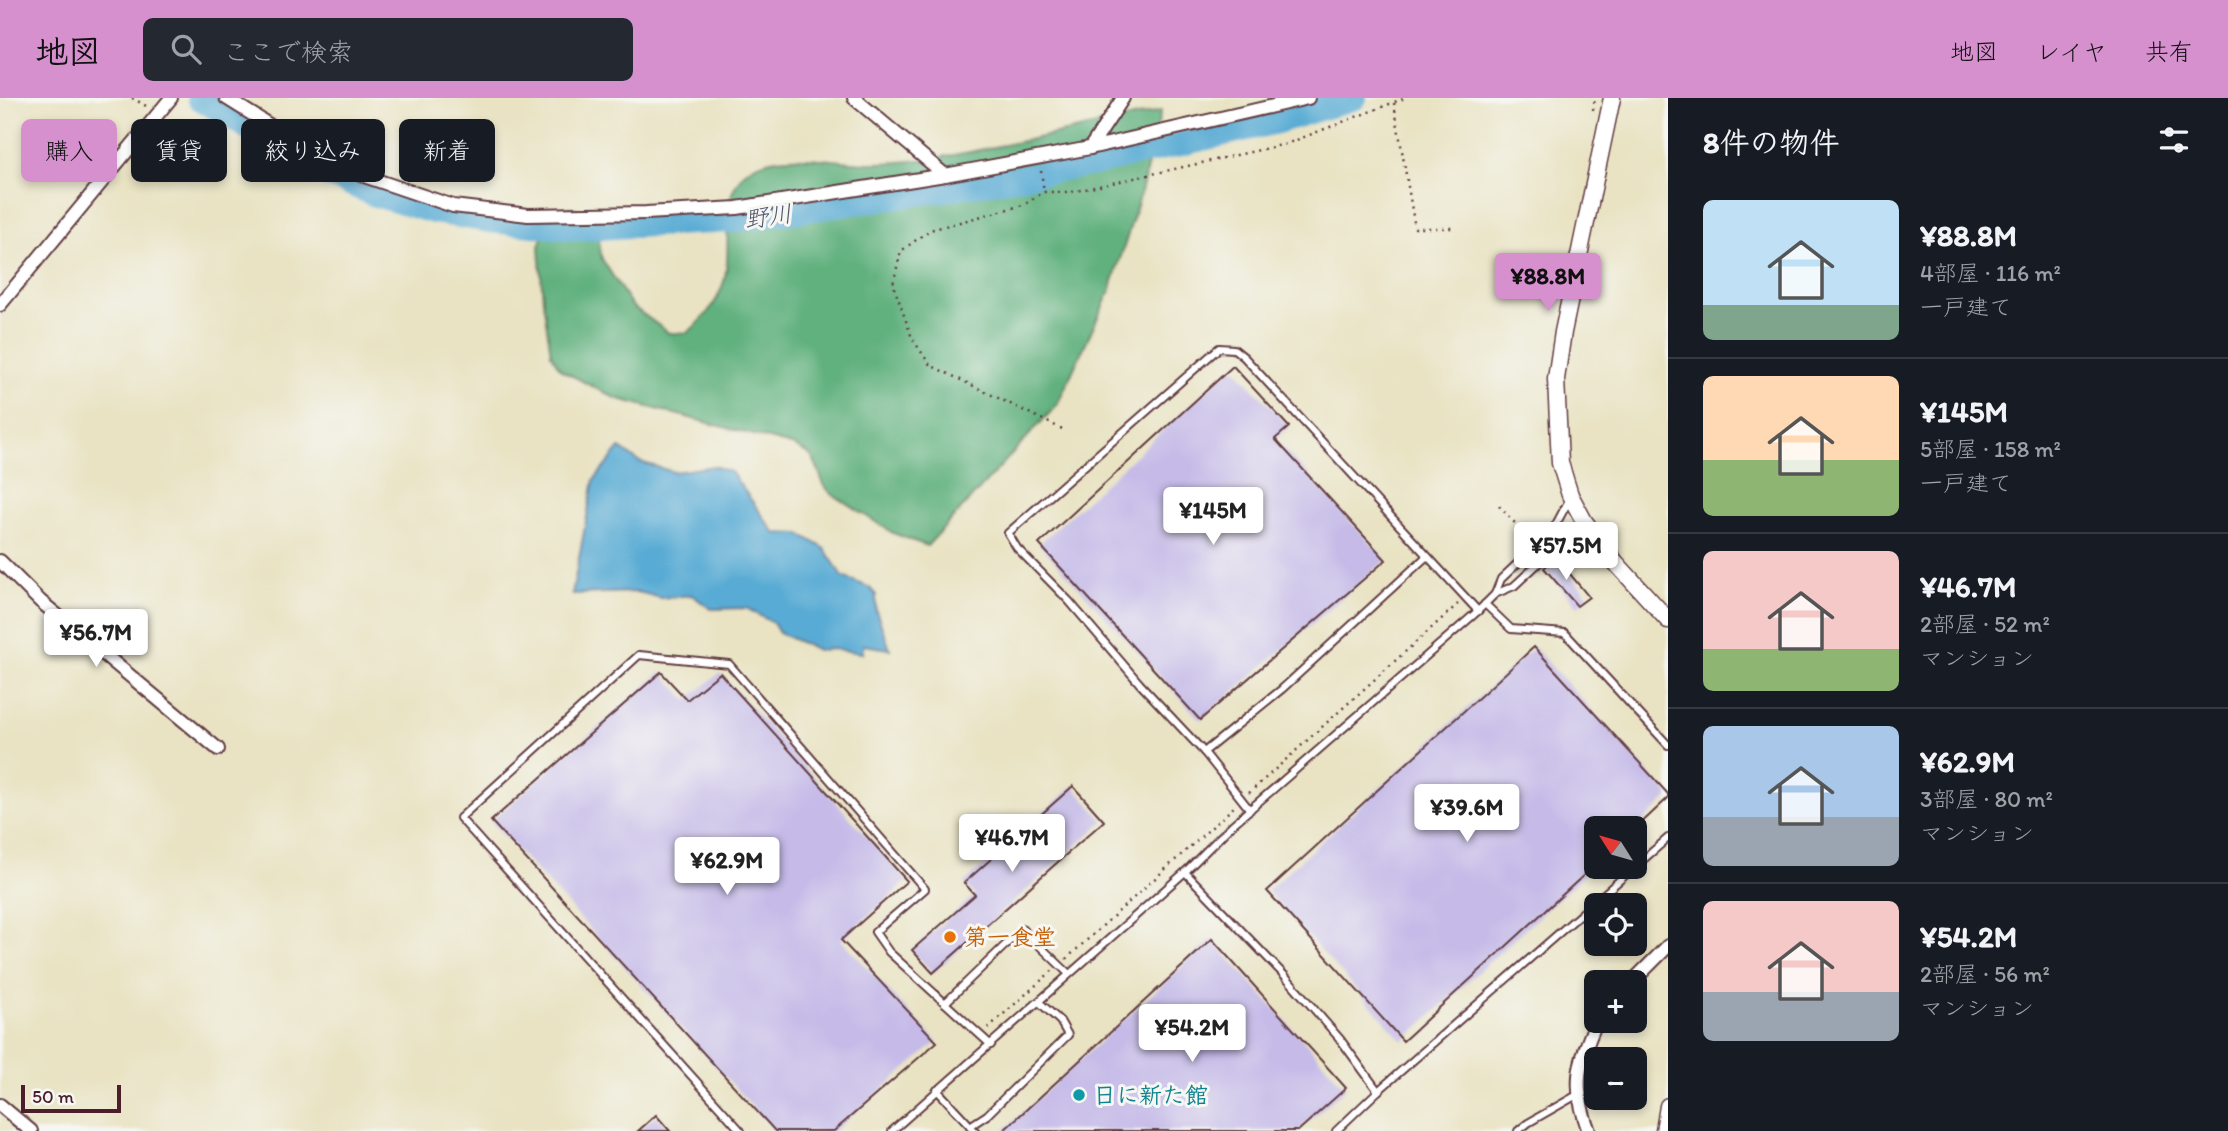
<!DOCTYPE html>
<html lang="ja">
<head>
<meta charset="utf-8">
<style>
  body { margin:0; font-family:Itim,"Klee One",sans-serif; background:#242831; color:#f1f3f6; height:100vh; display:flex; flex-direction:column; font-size:26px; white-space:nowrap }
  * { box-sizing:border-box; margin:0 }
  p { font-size:23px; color:#9ea1a6 }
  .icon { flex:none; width:38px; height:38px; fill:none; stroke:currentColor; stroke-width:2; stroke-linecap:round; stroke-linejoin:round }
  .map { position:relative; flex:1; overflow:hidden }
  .drawer { display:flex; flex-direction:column; background:#171b24; width:560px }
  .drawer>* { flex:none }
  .hud { position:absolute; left:21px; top:21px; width:665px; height:63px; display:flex; gap:14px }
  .needle { width:46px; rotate:307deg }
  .tools { position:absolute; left:1584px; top:718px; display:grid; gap:14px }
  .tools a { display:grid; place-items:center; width:63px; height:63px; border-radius:10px; background:#171b24; box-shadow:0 4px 10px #0003; font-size:35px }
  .scale { position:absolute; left:21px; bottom:18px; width:100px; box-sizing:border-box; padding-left:7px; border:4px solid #4a1f2b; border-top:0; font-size:19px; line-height:24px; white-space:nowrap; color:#4a1f2b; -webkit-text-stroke:5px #f6f6f2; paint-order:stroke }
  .price { position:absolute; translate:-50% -60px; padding:0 16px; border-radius:7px; background:#fff; color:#222; font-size:23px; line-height:46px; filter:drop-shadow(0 2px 4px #0008) }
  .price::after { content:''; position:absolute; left:50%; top:42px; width:21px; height:16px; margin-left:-10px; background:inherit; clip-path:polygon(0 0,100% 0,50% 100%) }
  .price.on { background:#d690ce; color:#111 }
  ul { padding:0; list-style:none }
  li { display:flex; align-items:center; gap:21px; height:175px; padding:0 35px }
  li+li { border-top:2px solid #363941 }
  li span { display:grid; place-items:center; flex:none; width:196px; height:140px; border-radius:10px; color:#555 }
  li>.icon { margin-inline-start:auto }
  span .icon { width:84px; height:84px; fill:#fffc; stroke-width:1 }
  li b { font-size:30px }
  h2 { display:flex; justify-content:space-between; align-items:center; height:84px; padding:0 35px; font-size:30px }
  .chip { padding:0 24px; border-radius:10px; background:#171b24; box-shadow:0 4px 10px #0003; font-size:24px; line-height:63px }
  .chip.on { background:#d690ce; color:#111 }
  header { display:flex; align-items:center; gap:42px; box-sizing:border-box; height:98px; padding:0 35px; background:#d690ce; color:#111 }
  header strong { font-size:33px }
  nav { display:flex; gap:38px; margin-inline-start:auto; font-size:24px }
  .search { width:490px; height:63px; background:#242831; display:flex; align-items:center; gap:18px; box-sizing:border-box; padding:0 24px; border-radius:10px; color:#9ea1a6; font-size:26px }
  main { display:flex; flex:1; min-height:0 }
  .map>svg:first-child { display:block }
  .forest { fill:#60b17e; stroke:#556854; stroke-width:2 }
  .water { fill:#59abd4; stroke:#526580; stroke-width:2 }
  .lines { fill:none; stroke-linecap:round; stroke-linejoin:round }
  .river { stroke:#59abd4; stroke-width:24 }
  .building { fill:#c5bae8 }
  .service-casing { stroke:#623c42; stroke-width:10 }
  .minor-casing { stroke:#623c42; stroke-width:16 }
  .tertiary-casing { stroke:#623c42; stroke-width:19 }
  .path { stroke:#623c42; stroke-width:2.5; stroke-dasharray:2 5; stroke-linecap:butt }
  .service { stroke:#fff; stroke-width:6 }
  .minor { stroke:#fff; stroke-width:12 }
  .tertiary { stroke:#fff; stroke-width:16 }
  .food-dot { fill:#e8710a; stroke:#f6f6f2; stroke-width:2.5 }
  .culture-dot { fill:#0f9aa8; stroke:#f6f6f2; stroke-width:2.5 }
  .labels { text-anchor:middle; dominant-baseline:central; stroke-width:6; stroke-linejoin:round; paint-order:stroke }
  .food-label { font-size:23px; font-weight:bold; fill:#c56008; stroke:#f6f6f2; text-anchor:start }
  .culture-label { font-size:23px; font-weight:bold; fill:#0d838f; stroke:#f6f6f2; text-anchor:start }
  .water-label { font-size:24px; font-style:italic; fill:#50576f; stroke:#f6f6f2 }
</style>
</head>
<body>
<header>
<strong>地図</strong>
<div class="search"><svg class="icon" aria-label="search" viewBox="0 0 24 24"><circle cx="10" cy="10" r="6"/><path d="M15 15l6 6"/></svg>ここで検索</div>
<nav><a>地図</a><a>レイヤ</a><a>共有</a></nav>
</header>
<main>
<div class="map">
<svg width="1668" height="1033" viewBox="0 0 1668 1033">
  <rect width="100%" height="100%" fill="#f6f6f2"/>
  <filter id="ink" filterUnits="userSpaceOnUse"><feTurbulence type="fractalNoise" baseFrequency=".0143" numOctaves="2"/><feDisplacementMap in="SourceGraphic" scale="14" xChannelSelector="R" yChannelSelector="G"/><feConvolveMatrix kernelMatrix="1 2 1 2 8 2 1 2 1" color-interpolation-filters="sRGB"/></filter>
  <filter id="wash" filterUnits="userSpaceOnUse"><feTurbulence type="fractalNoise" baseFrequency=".00686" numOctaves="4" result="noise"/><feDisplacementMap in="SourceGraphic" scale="28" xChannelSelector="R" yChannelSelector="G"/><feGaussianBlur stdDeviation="1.57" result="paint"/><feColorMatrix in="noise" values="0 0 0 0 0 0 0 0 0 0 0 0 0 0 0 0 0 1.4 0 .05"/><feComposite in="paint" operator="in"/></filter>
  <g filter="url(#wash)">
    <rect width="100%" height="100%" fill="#e9e3c3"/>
    <!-- forest -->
    <path class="forest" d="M1161 13 1140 98 1110 193 1057 307 927 448 893 435 832 396C818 385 822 370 810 357 806 354 799 351 795 348L615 300 561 272 551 256 543 203 539 148 549 117C571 105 575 107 594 122L602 161 632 208 669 235H687C706 220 723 198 726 173 731 143 720 107 740 80 764 47 831 64 867 65 912 66 956 57 999 48 1053 37 1107 25 1161 13Z"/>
    <!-- water -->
    <path class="water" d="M620 350 640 364 674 374 714 368 731 374 775 435 800 436 824 450 843 479 869 489 876 497V513L890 551 863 547V555L833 551 818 552 779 535 773 525 746 510 711 511 692 497 661 500 638 494 572 496 594 382Z"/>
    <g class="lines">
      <!-- river -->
      <path class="river" d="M199 0 315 71 375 97 433 114 489 123 577 131 730 123 944 92 1089 67 1277 24 1355 0"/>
    </g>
    <g id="blocks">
      <!-- building -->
      <g class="building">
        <path d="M1233 268 1289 329 1275 341 1386 462 1200 622 1039 446Z"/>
        <path d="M1556 459 1589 499 1577 508 1544 470Z"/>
        <path d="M1534 549 1668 696V700L1636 730H1596V766L1403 943 1267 793Z"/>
        <path d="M661 574 687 602 720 575 907 783 841 842 937 944 834 1033H775L491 723Z"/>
        <path d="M1073 688 1104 723 933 875 912 852 975 797 964 785Z"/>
        <path d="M1212 841 1346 990 1298 1033H1003Z"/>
        <path d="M656 1017 670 1033H638Z"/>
      </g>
    </g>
  </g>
  <g filter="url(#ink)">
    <use href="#blocks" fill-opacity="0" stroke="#623c42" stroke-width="2"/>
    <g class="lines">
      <!-- service casing -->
      <g class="service-casing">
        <g id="service">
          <path d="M1495 496 1514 488 1582 425"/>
          <path d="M1485 506 1511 531 1565 535 1668 647"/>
          <path d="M1204 654 1282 591 1427 458"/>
          <path d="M1250 712 1204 654 1140 586 1069 503 1017 450 1008 435 1219 250 1234 251 1244 259 1478 513"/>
          <path d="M1185 774 1287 880 1340 941 1378 993"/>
          <path d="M945 905 1022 831 1069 876"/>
          <path d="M937 992 975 1033"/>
          <path d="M970 1028 987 1017 1068 937 1060 923 1039 904"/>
          <path d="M741 1033 460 720 639 557 729 566 925 791 875 834 889 854 991 947"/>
          <path d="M892 1033 1185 774 1232 727 1478 513 1495 496 1501 481 1553 432 1569 402"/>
          <path d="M1336 1033 1378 993 1668 740"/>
          <path d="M1518 1033 1528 1025 1577 997"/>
        </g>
      </g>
      <!-- minor casing -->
      <g class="minor-casing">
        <g id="minor">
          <path d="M226 0 290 40 367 79 453 108 528 117 646 115 737 110 945 77 1090 50 1308 0"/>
          <path d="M854 0 945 77"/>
          <path d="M1090 50 1123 0"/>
          <path d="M0 207 171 0"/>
          <path d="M0 463 40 503 218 651"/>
          <path d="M1632 884 1668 848"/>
          <path d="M0 1007 31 1033"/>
          <path d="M1589 1033C1571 986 1578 967 1597 922"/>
        </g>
      </g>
      <!-- tertiary casing -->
      <g class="tertiary-casing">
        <g id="tertiary">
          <path d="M1612 0 1563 234 1556 281 1560 365 1570 397 1584 423 1616 465 1668 522"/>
          <path d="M1664 1033 1668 1008"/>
        </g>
      </g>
      <!-- path -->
      <g class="path">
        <path d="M132 0 148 9"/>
        <path d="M1394 5 1415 130H1452"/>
        <path d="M1593 12 1595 0"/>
        <path d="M1041 73 1044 94"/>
        <path d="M1062 331 930 267 912 240 893 186 901 153 930 132 1023 107 1044 94H1072L1286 46 1405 0"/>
        <path d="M1499 408 1529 440"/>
        <path d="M1249 695 1458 506"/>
        <path d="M1066 861 1235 708"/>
        <path d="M988 930 1053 872"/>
      </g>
      <!-- service -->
      <use href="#service" class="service"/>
      <!-- minor -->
      <use href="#minor" class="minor"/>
      <!-- tertiary -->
      <use href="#tertiary" class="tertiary"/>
    </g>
  </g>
  <!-- markers -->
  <circle class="food-dot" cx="950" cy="839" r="7"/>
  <circle class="culture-dot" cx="1079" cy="997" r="7"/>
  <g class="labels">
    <!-- food labels -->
    <g class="food-label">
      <text x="964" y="839">第一食堂</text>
    </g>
    <!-- culture labels -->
    <g class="culture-label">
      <text x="1093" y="997">日に新た館</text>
    </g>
    <!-- water labels -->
    <g class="water-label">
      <text transform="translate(768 118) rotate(-8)">野川</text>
    </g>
  </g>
</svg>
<div class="tools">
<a><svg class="needle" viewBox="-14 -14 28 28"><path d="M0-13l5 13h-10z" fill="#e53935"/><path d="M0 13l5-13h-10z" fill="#9ea1a6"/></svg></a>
<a><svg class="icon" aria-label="locate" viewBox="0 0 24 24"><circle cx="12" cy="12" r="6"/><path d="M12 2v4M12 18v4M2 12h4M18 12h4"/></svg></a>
<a>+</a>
<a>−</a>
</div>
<div class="scale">50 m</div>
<b class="price on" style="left:1548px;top:215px">¥88.8M</b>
<b class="price" style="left:1213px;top:449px">¥145M</b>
<b class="price" style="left:1566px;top:484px">¥57.5M</b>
<b class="price" style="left:96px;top:571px">¥56.7M</b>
<b class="price" style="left:1467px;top:746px">¥39.6M</b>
<b class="price" style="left:1012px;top:776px">¥46.7M</b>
<b class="price" style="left:727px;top:799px">¥62.9M</b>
<b class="price" style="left:1192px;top:966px">¥54.2M</b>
<div class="hud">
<a class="chip on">購入</a>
<a class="chip">賃貸</a>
<a class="chip">絞り込み</a>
<a class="chip">新着</a>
</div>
</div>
<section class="drawer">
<h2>8件の物件<svg class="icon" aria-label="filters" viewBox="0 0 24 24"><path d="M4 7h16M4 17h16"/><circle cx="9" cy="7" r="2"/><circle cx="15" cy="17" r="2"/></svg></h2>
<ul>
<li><span style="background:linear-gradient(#bfe0f5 75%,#7fa58c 0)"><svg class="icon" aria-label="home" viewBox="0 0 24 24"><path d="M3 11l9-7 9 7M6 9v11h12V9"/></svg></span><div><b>¥88.8M</b><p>4部屋 · 116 m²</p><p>一戸建て</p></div></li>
<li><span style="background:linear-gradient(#ffd9b3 60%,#8fb573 0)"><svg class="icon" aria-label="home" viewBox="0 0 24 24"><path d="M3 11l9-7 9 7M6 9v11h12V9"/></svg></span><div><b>¥145M</b><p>5部屋 · 158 m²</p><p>一戸建て</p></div></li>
<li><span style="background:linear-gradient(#f6c9c9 70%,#8fb573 0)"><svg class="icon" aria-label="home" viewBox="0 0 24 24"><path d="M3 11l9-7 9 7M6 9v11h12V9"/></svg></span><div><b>¥46.7M</b><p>2部屋 · 52 m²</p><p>マンション</p></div></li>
<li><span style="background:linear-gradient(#a9c7e8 65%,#9aa5b1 0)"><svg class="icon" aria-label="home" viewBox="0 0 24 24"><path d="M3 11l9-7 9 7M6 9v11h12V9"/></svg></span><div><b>¥62.9M</b><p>3部屋 · 80 m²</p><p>マンション</p></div></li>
<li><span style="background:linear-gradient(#f6c9c9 65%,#9aa5b1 0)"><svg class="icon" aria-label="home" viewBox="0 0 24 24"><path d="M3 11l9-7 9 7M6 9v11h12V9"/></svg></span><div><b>¥54.2M</b><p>2部屋 · 56 m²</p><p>マンション</p></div></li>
</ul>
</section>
</main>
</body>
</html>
